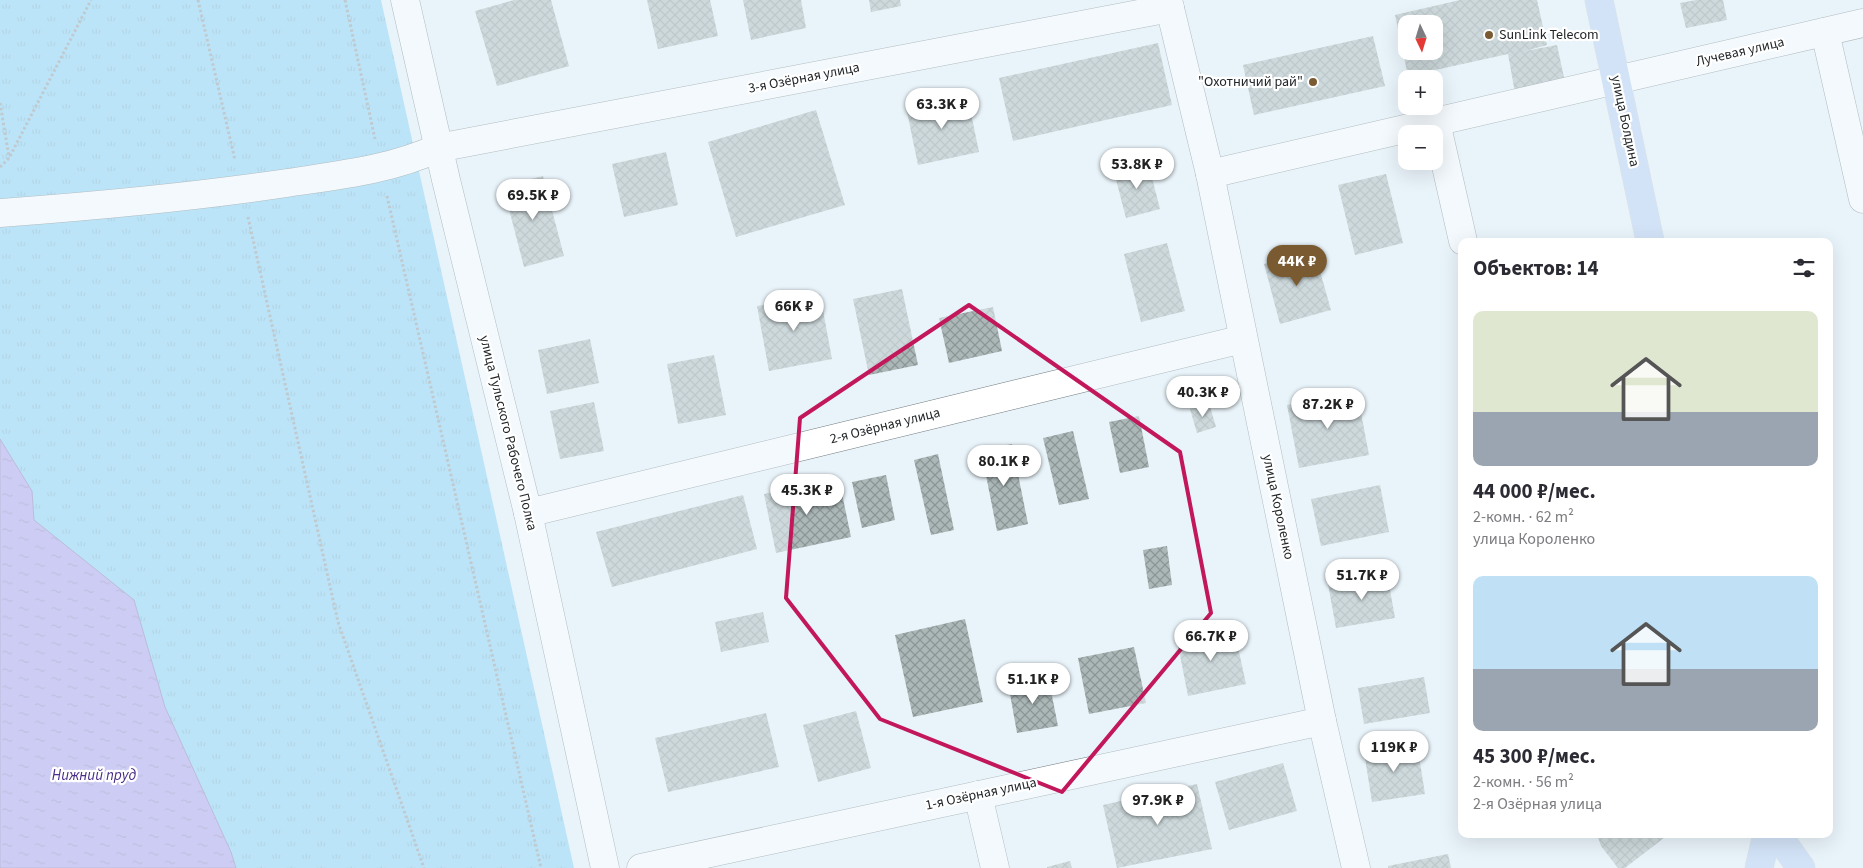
<!DOCTYPE html>
<html lang="ru">
<head>
<meta charset="utf-8">
<style>
  body { margin:0; font-family:"Source Sans 3",sans-serif; background:#f7f7f7; color:#2b2b33; height:100vh; display:flex; flex-direction:column; font-size:19px; white-space:nowrap }
  * { box-sizing:border-box; margin:0 }
  p { font-size:16px; color:#7c7c81 }
  .icon { flex:none; width:28px; height:28px; fill:none; stroke:currentColor; stroke-width:2; stroke-linecap:round; stroke-linejoin:round }
  .map { position:relative; flex:1; overflow:hidden }
  .panel { position:absolute; left:1458px; top:238px; width:375px; height:600px; display:flex; flex-direction:column; background:#fff; border-radius:10px; box-shadow:0 5px 20px #0002 }
  .panel>* { flex:none }
  .needle { width:32px; rotate:176deg }
  .controls { position:absolute; left:1398px; top:15px; display:grid; gap:10px }
  .controls a { display:grid; place-items:center; width:45px; height:45px; border-radius:10px; background:#fff; box-shadow:0 5px 20px #0002; font-size:25px }
  .price { position:absolute; translate:-50% -42px; padding:0 11px; border-radius:18px; background:#fff; color:#222; font-size:16px; line-height:32px; filter:drop-shadow(0 1px 2px #0008) }
  .price::after { content:''; position:absolute; left:50%; top:30px; width:15px; height:11px; margin-left:-8px; background:inherit; clip-path:polygon(0 0,100% 0,50% 100%) }
  .price.active { background:#7a5a30; color:#fff }
  ul { padding:0; list-style:none }
  li { display:grid; align-content:center; gap:10px; height:265px; padding:0 15px }
  li span { display:grid; place-items:center; height:155px; border-radius:10px; color:#555 }
  li>.icon { margin-inline-start:auto }
  span .icon { width:90px; height:90px; fill:#fffc; stroke-width:1 }
  li b { font-size:21px }
  h2 { display:flex; justify-content:space-between; align-items:center; height:60px; padding:0 15px; font-size:21px }
  .map>svg:first-child { display:block }
  .park { fill:url(#park-tufts) }
  .water { fill:url(#water-ripples); stroke:#8379b2 }
  .building { fill:url(#building-cross-hatch); fill-rule:evenodd }
  .lines { fill:none; stroke-linecap:round; stroke-linejoin:round }
  .minor-casing { stroke:#707a7f; stroke-width:29 }
  .major-casing { stroke:#cecfd0; stroke-width:29 }
  .path { stroke:#8e969a; stroke-width:3; stroke-dasharray:2.5 2.5; stroke-linecap:butt }
  .minor { stroke:#fff; stroke-width:28 }
  .major { stroke:#b8cef3; stroke-width:28 }
  .marked { fill:none; stroke:#c2185b; stroke-width:4; stroke-linejoin:round }
  .poi-dot { fill:#7a5a30; stroke:#fff; stroke-width:2 }
  .labels { text-anchor:middle; dominant-baseline:central; stroke-width:4.5; stroke-linejoin:round; paint-order:stroke }
  .poi-label { font-size:14px; fill:#222628; stroke:#fff; text-anchor:start }
  .street-label { font-size:14px; fill:#222628; stroke:#fff }
  .water-label { font-size:15px; font-style:italic; fill:#492d89; stroke:#fff }
</style>
</head>
<body>
<div class="map">
<svg width="1863" height="868" viewBox="0 0 1863 868">
  <defs>
    <pattern id="park-tufts" width="24" height="20" patternUnits="userSpaceOnUse" patternTransform="scale(1.25)"><rect width="24" height="20" fill="#84d1f5"/><path d="M3 7l-1-3M5 7V3M7 7l1-3M15 17l-1-3M17 17v-4M19 17l1-3" fill="none" stroke="#72b3d2"/></pattern>
    <pattern id="water-ripples" width="26" height="14" patternUnits="userSpaceOnUse" patternTransform="scale(1.25)"><rect width="26" height="14" fill="#ac9ced"/><path d="M2 4q2-2 4 0t4 0M15 11q2-2 4 0t4 0" fill="none" stroke="#8c7fc0"/></pattern>
    <pattern id="building-cross-hatch" width="8" height="8" patternUnits="userSpaceOnUse" patternTransform="scale(1.25)"><rect width="8" height="8" fill="#acb8b8"/><path d="M0 0l8 8M0 8l8-8" fill="none" stroke="#8c9596"/></pattern>
  </defs>
  <rect width="100%" height="100%" fill="#e9f4fa"/>
  <!-- park -->
  <path class="park" d="M0 0H381L574 868H0Z"/>
  <!-- water -->
  <path class="water" d="M0 439 32 491 34 520 134 600 165 707 231 852 236 868H0Z"/>
  <!-- building -->
  <g class="building">
    <path d="M514 0H551L569 66 497 86 475 11Z"/>
    <path d="M647 0H710L718 36 658 49Z"/>
    <path d="M743 0H801L806 28 751 40Z"/>
    <path d="M869 0H900L901 6 871 12Z"/>
    <path d="M1460 0H1537L1547 45 1525 51 1557 45 1565 82 1515 93 1508 54 1408 76 1395 15ZM1406 24H1434V51H1406Z"/>
    <path d="M1696 0H1723L1727 20 1686 28 1680 3Z"/>
    <path d="M1373 36 1385 86 1254 115 1243 65Z"/>
    <path d="M1158 43 1172 105 1013 141 999 78Z"/>
    <path d="M967 94 979 152 918 165 906 107Z"/>
    <path d="M816 110 845 205 736 237 708 142Z"/>
    <path d="M666 152 678 205 624 217 612 164Z"/>
    <path d="M1148 162 1160 209 1126 218 1114 172Z"/>
    <path d="M1386 174 1403 243 1355 255 1338 185Z"/>
    <path d="M543 176 564 256 524 267 503 186Z"/>
    <path d="M1167 243 1185 311 1141 322 1124 254Z"/>
    <path d="M1314 250 1331 310 1280 324 1264 264Z"/>
    <path d="M902 289 918 365 869 375 853 299Z"/>
    <path d="M820 294 832 359 769 371 757 306Z"/>
    <path d="M993 307 1002 351 949 363 939 318Z"/>
    <path d="M590 339 599 383 547 394 538 350Z"/>
    <path d="M714 355 726 415 678 424 667 364Z"/>
    <path d="M1357 392 1369 455 1299 468 1287 405Z"/>
    <path d="M594 402 604 451 560 459 550 411Z"/>
    <path d="M1209 403 1216 427 1197 433 1190 409Z"/>
    <path d="M1139 416 1149 467 1120 473 1109 422Z"/>
    <path d="M1073 431 1089 499 1059 505 1043 438Z"/>
    <path d="M1012 444 1028 524 997 531 981 450Z"/>
    <path d="M938 454 954 530 931 535 914 460Z"/>
    <path d="M886 475 895 520 862 528 852 482Z"/>
    <path d="M839 479 851 537 776 553 764 494Z"/>
    <path d="M1380 485 1389 532 1321 546 1311 499Z"/>
    <path d="M743 495 757 549 612 587 596 532Z"/>
    <path d="M1167 546 1172 585 1149 589 1143 550Z"/>
    <path d="M1387 573 1395 618 1336 628 1328 584Z"/>
    <path d="M763 612 769 642 721 652 715 622Z"/>
    <path d="M965 619 983 702 913 717 895 635Z"/>
    <path d="M1234 629 1246 684 1188 696 1177 640Z"/>
    <path d="M1134 647 1146 703 1089 714 1078 658Z"/>
    <path d="M1048 676 1058 726 1017 733 1008 683Z"/>
    <path d="M1424 677 1430 713 1364 724 1358 688Z"/>
    <path d="M856 711 871 768 818 782 803 725Z"/>
    <path d="M766 713 779 767 668 792 655 738Z"/>
    <path d="M1417 744 1425 794 1372 802 1364 752Z"/>
    <path d="M1283 763 1297 811 1229 830 1215 782Z"/>
    <path d="M1197 784 1212 849 1117 868 1103 805Z"/>
    <path d="M1597 834H1669L1625 868H1618L1601 846Z"/>
    <path d="M1448 854 1451 868H1388V866Z"/>
    <path d="M1070 861 1072 868H1047V867Z"/>
  </g>
  <g class="lines">
    <!-- minor casing -->
    <g class="minor-casing">
      <g id="minor">
        <path d="M405 0 446 180 528 513 605 868"/>
        <path d="M1168 0 1210 174 1322 721 1356 868"/>
        <path d="M1825 32 1863 199"/>
        <path d="M1436 122 1463 241"/>
        <path d="M1210 174 1863 23"/>
        <path d="M0 213C96 206 192 197 287 183 339 175 390 170 438 148L1170 8"/>
        <path d="M528 513 1243 339"/>
        <path d="M978 795 995 868"/>
        <path d="M641 868 1322 721"/>
      </g>
    </g>
    <!-- major casing -->
    <g class="major-casing">
      <g id="major">
        <path d="M1599 0 1650 241"/>
        <path d="M1777 834 1801 868"/>
        <path d="M1759 868 1767 834"/>
      </g>
    </g>
    <!-- path -->
    <g class="path">
      <path d="M198 0 235 160"/>
      <path d="M345 0 375 139"/>
      <path d="M0 103 9 157"/>
      <path d="M0 167 9 158 91 0"/>
      <path d="M387 196 541 868"/>
      <path d="M248 217 338 622 424 868"/>
    </g>
    <!-- minor -->
    <use href="#minor" class="minor"/>
    <!-- major -->
    <use href="#major" class="major"/>
  </g>
  <!-- marked area -->
  <path d="M0 0H1863V868H0ZM969 305 1180 452 1211 613 1062 792 880 719 786 598 800 418Z" fill="#e9f4fa" fill-opacity=".55" fill-rule="evenodd"/>
  <path class="marked" d="M969 305 1180 452 1211 613 1062 792 880 719 786 598 800 418Z"/>
  <!-- markers -->
  <g class="poi-dot">
    <circle cx="1489" cy="35" r="5"/>
    <circle cx="1313" cy="82" r="5"/>
  </g>
  <g class="labels">
    <!-- poi labels -->
    <g class="poi-label">
      <text x="1499" y="35">SunLink Telecom</text>
      <text x="1303" y="82" text-anchor="end">"Охотничий рай"</text>
    </g>
    <!-- street labels -->
    <g class="street-label">
      <text transform="translate(1740 52) rotate(-13)">Лучевая улица</text>
      <text transform="translate(804 78) rotate(-11)">3-я Озёрная улица</text>
      <text transform="translate(1625 121) rotate(78)">улица Болдина</text>
      <text transform="translate(885 426) rotate(-14)">2-я Озёрная улица</text>
      <text transform="translate(508 433) rotate(76)">улица Тульского Рабочего Полка</text>
      <text transform="translate(1278 507) rotate(78)">улица Короленко</text>
      <text transform="translate(981 794) rotate(-12)">1-я Озёрная улица</text>
    </g>
    <!-- water labels -->
    <g class="water-label">
      <text x="94" y="775">Нижний пруд</text>
    </g>
  </g>
</svg>
<div class="controls">
<a><svg class="needle" viewBox="-14 -14 28 28"><path d="M0-13l5 13h-10z" fill="#e53935"/><path d="M0 13l5-13h-10z" fill="#7c7c81"/></svg></a>
<a>+</a>
<a>−</a>
</div>
<b class="price" style="left:942px;top:130px">63.3K ₽</b>
<b class="price" style="left:1137px;top:190px">53.8K ₽</b>
<b class="price" style="left:533px;top:221px">69.5K ₽</b>
<b class="price active" style="left:1297px;top:287px">44K ₽</b>
<b class="price" style="left:794px;top:332px">66K ₽</b>
<b class="price" style="left:1203px;top:418px">40.3K ₽</b>
<b class="price" style="left:1328px;top:430px">87.2K ₽</b>
<b class="price" style="left:1004px;top:487px">80.1K ₽</b>
<b class="price" style="left:807px;top:516px">45.3K ₽</b>
<b class="price" style="left:1362px;top:601px">51.7K ₽</b>
<b class="price" style="left:1211px;top:662px">66.7K ₽</b>
<b class="price" style="left:1033px;top:705px">51.1K ₽</b>
<b class="price" style="left:1394px;top:773px">119K ₽</b>
<b class="price" style="left:1158px;top:826px">97.9K ₽</b>
<section class="panel">
<h2>Объектов: 14<svg class="icon" aria-label="filters" viewBox="0 0 24 24"><path d="M4 7h16M4 17h16"/><circle cx="9" cy="7" r="2"/><circle cx="15" cy="17" r="2"/></svg></h2>
<ul>
<li><span style="background:linear-gradient(#dfe7d0 65%,#9aa5b1 0)"><svg class="icon" aria-label="home" viewBox="0 0 24 24"><path d="M3 11l9-7 9 7M6 9v11h12V9"/></svg></span><div><b>44 000 ₽/мес.</b><p>2-комн. · 62 m²</p><p>улица Короленко</p></div></li>
<li><span style="background:linear-gradient(#bfe0f5 60%,#9aa5b1 0)"><svg class="icon" aria-label="home" viewBox="0 0 24 24"><path d="M3 11l9-7 9 7M6 9v11h12V9"/></svg></span><div><b>45 300 ₽/мес.</b><p>2-комн. · 56 m²</p><p>2-я Озёрная улица</p></div></li>
</ul>
</section>
</div>
</body>
</html>
